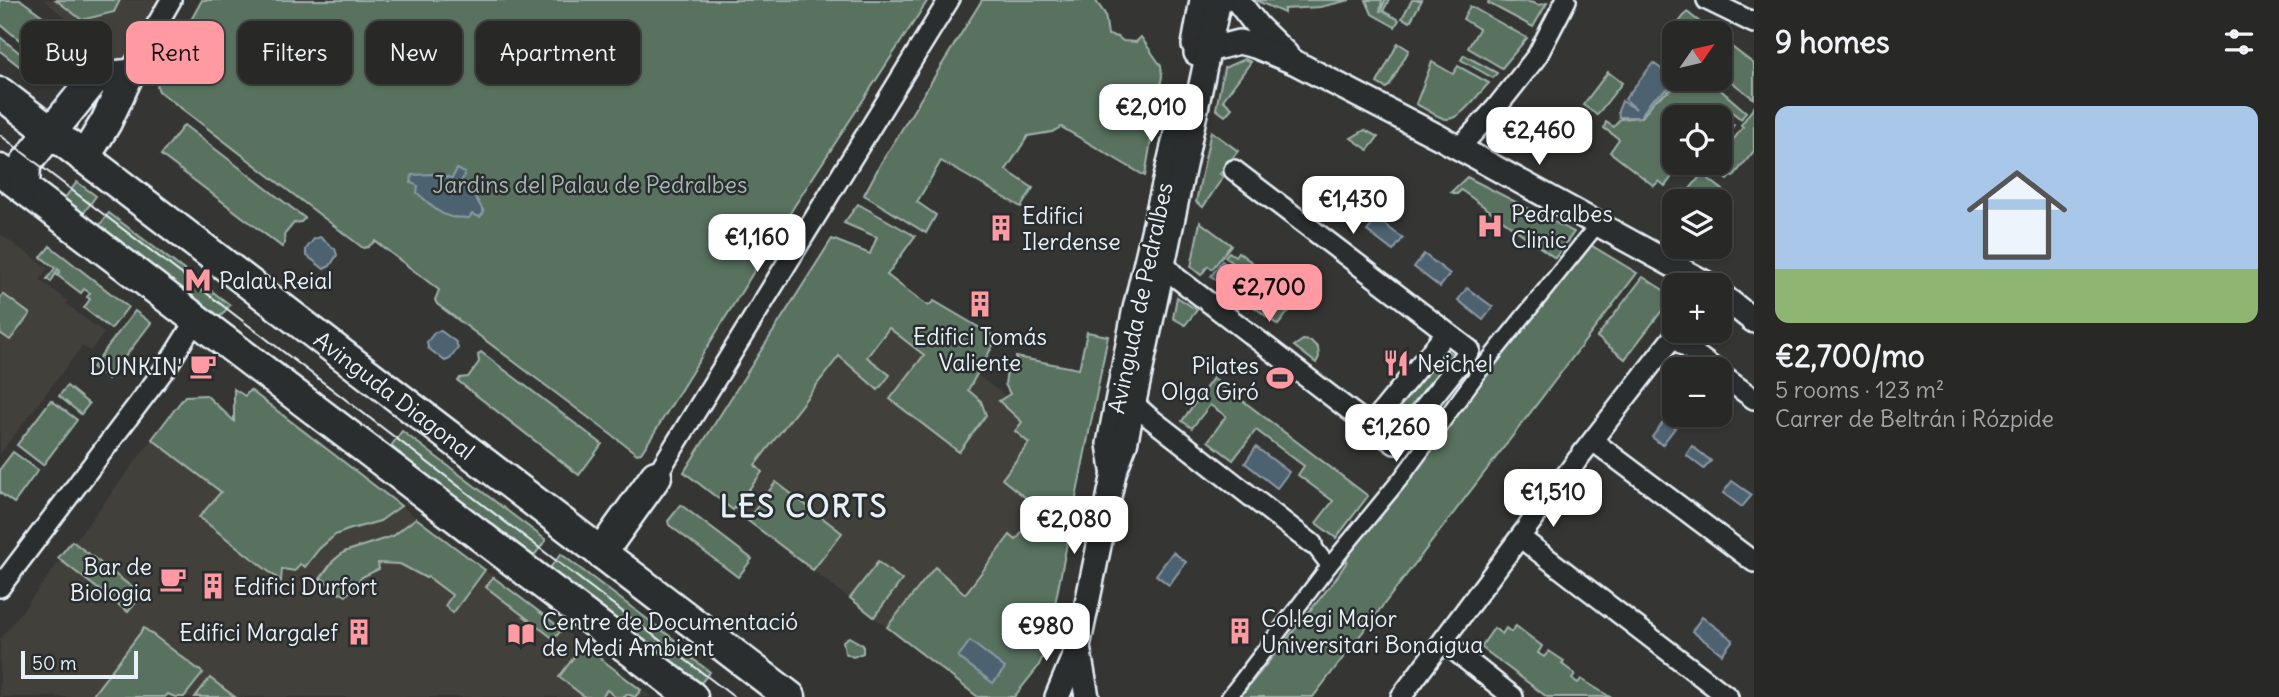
<!DOCTYPE html>
<html lang="en">
<head>
<meta charset="utf-8">
<style>
  body { margin:0; font-family:Delius,sans-serif; background:#343433; color:#f1f3f6; height:100vh; display:flex; flex-direction:column; font-size:26px; white-space:nowrap }
  * { box-sizing:border-box; margin:0 }
  p { font-size:23px; color:#a5a6a7 }
  .icon { flex:none; width:38px; height:38px; fill:none; stroke:currentColor; stroke-width:2; stroke-linecap:round; stroke-linejoin:round }
  .map { position:relative; flex:1; overflow:hidden }
  .sheet { display:flex; flex-direction:column; background:#282827; width:525px }
  .sheet>* { flex:none }
  .guide { position:absolute; left:21px; top:21px; width:665px; height:63px; display:flex; gap:14px }
  .needle { width:46px; rotate:56deg }
  .buttons { position:absolute; left:1662px; top:21px; display:grid; gap:14px }
  .buttons a { display:grid; place-items:center; width:70px; height:70px; border-radius:14px; background:#282827; box-shadow:0 2px 5px #0004,0 0 0 2px #444; font-size:35px }
  .scale { position:absolute; left:21px; bottom:18px; width:117px; box-sizing:border-box; padding-left:7px; border:4px solid #e8f1f8; border-top:0; font-size:19px; line-height:24px; white-space:nowrap; color:#e8f1f8; -webkit-text-stroke:5px #2a2d2e; paint-order:stroke }
  .price { position:absolute; translate:-50% -60px; padding:0 16px; border-radius:14px; background:#fff; color:#222; font-size:23px; line-height:46px; filter:drop-shadow(0 2px 4px #0008) }
  .price::after { content:''; position:absolute; left:50%; top:42px; width:21px; height:16px; margin-left:-10px; background:inherit; clip-path:polygon(0 0,100% 0,50% 100%) }
  .price.on { background:#ff9aa2; color:#111 }
  ul { padding:0; list-style:none }
  li { display:grid; align-content:center; gap:14px; height:371px; padding:0 21px }
  li+li { border-top:2px solid #444 }
  li span { display:grid; place-items:center; height:217px; border-radius:14px; color:#555 }
  li>.icon { margin-inline-start:auto }
  span .icon { width:126px; height:126px; fill:#fffc; stroke-width:1 }
  li b { font-size:30px }
  h2 { display:flex; justify-content:space-between; align-items:center; height:84px; padding:0 21px; font-size:30px }
  .chip { padding:0 24px; border-radius:14px; background:#282827; box-shadow:0 2px 5px #0004,0 0 0 2px #444; font-size:24px; line-height:63px }
  .chip.on { background:#ff9aa2; color:#111 }
  main { display:flex; flex:1; min-height:0 }
  .map>svg:first-child { display:block }
  .built { fill:#43403b }
  .green { fill:#58725f; stroke:#a0b2ac; stroke-width:2 }
  .water { fill:#4d6270; stroke:#8b9ba6; stroke-width:2 }
  .lines { fill:none; stroke-linecap:round; stroke-linejoin:round }
  .pedestrian-casing { stroke:#e8f1f8; stroke-width:19 }
  .minor-casing { stroke:#e8f1f8; stroke-width:24 }
  .tertiary-casing { stroke:#e8f1f8; stroke-width:28 }
  .primary-casing { stroke:#e8f1f8; stroke-width:35 }
  .pedestrian { stroke:#2a2d2e; stroke-width:14 }
  .minor { stroke:#2a2d2e; stroke-width:19 }
  .tertiary { stroke:#2a2d2e; stroke-width:23 }
  .primary { stroke:#2a2d2e; stroke-width:30 }
  .tram { stroke:#e8f1f8; stroke-width:2 }
  .labels { text-anchor:middle; dominant-baseline:central; stroke-width:5; stroke-linejoin:round; paint-order:stroke }
  .park-label { font-size:23px; fill:#a7b8b3; stroke:#2a2d2e }
  .poi-label { font-size:23px; fill:#e8f1f8; stroke:#2a2d2e; text-anchor:start }
  .street-label { font-size:23px; fill:#e8f1f8; stroke:#2a2d2e }
  .district-label { font-size:30px; font-weight:bold; letter-spacing:2px; fill:#e8f1f8; stroke:#2a2d2e }
</style>
</head>
<body>
<main>
<div class="map">
<svg width="1754" height="697" viewBox="0 0 1754 697">
  <rect width="100%" height="100%" fill="#353634"/>
  <filter id="ink" filterUnits="userSpaceOnUse"><feTurbulence type="fractalNoise" baseFrequency=".0143" numOctaves="2"/><feDisplacementMap in="SourceGraphic" scale="14" xChannelSelector="R" yChannelSelector="G"/><feConvolveMatrix kernelMatrix="1 2 1 2 8 2 1 2 1" color-interpolation-filters="sRGB"/></filter>
  <g filter="url(#ink)">
    <!-- built -->
    <g class="built">
      <path d="M44 0H163L128 58 116 59Z"/>
      <path d="M0 234 48 268 40 280 68 301 66 304 104 333 90 351 82 346 0 454Z"/>
      <path d="M829 264 1084 455 978 697 684 472Z"/>
      <path d="M206 395 235 423 372 484 651 697H0V640L185 396Z"/>
    </g>
    <!-- green -->
    <g class="green">
      <path d="M0 0H21L56 26 38 49 33 51 0 24Z"/>
      <path d="M56 0H120L114 12 82 20Z"/>
      <path d="M202 0H928L795 205 651 438 641 453 637 454 437 304 435 300 439 290 375 241 368 247 363 248 159 91 157 87 163 71Z"/>
      <path d="M982 0H1095L1105 14 1108 35 1118 37 1123 41 1136 42 1141 37 1161 66 1162 76 1145 176 1061 127 1052 132 1028 136 1006 170 1033 188 1021 207 941 161 917 202 936 215 926 233 864 195 881 163Z"/>
      <path d="M1255 0H1350L1320 7 1284 9V13Z"/>
      <path d="M1366 0H1382L1380 12 1385 0H1389L1383 11 1399 20 1395 27 1372 14Z"/>
      <path d="M1412 0H1422L1410 22 1402 18Z"/>
      <path d="M1489 0C1496 0 1502 2 1508 2 1520 2 1527 0 1539 5L1547 3 1533 27 1488 3Z"/>
      <path d="M1470 6 1527 38 1502 68 1468 48 1479 29 1463 19Z"/>
      <path d="M1687 12 1714 33H1675V38L1670 34Z"/>
      <path d="M0 37 26 58 27 62 23 69 0 51Z"/>
      <path d="M1720 38 1754 64V99L1720 73Z"/>
      <path d="M1398 43 1409 50 1389 86 1386 88 1377 83Z"/>
      <path d="M1464 55 1497 73 1493 78 1461 60Z"/>
      <path d="M1244 59 1251 62 1223 100 1232 108 1225 116 1216 109 1224 68Z"/>
      <path d="M1432 62 1453 74 1458 66 1489 83C1479 93 1460 121 1446 119 1436 117 1425 108 1416 104Z"/>
      <path d="M1608 72 1622 83 1597 115 1583 105Z"/>
      <path d="M1678 79H1708L1746 112 1741 119 1723 105 1712 116 1702 109 1698 114 1703 117H1675V163H1682L1665 186 1659 181 1654 186 1610 152 1619 139 1604 128 1606 122 1614 127 1620 119 1642 117 1654 101 1675 87Z"/>
      <path d="M1754 107V151L1733 177 1731 176 1727 180 1709 166 1711 163H1720V152L1723 153 1743 127 1741 125Z"/>
      <path d="M184 125 305 218 301 222 294 223 284 235 285 243 282 247 161 155Z"/>
      <path d="M1365 130 1378 137 1368 150 1351 138Z"/>
      <path d="M1211 131 1238 151 1220 174 1223 177 1203 207 1196 202Z"/>
      <path d="M1702 174 1723 190 1715 201H1696L1686 194Z"/>
      <path d="M1467 177 1574 232 1555 258 1461 190 1457 194 1451 192Z"/>
      <path d="M77 182 96 196 80 218 61 203Z"/>
      <path d="M858 204 915 236 887 275 928 306 934 301 997 338 968 390 981 401 986 415 959 452 890 399 924 355 889 328 867 357 890 375 878 390 839 356 755 465 762 472 733 510 684 472 832 239 870 254 877 237 844 223Z"/>
      <path d="M109 213 230 305 216 322 96 230Z"/>
      <path d="M1200 222 1231 245 1212 269 1208 266 1201 275 1191 267Z"/>
      <path d="M1584 241 1637 273 1313 697H1240L1335 580 1346 563 1353 537Z"/>
      <path d="M50 246 128 307 111 329 84 308 90 299 87 297 90 293 84 289 81 293 57 275 60 271 58 269 51 282 47 279 55 268 41 257Z"/>
      <path d="M1229 252 1235 256 1238 252 1273 278 1266 287 1225 257Z"/>
      <path d="M1643 277 1673 296 1625 359 1597 337Z"/>
      <path d="M1256 286 1289 311 1278 325 1245 300Z"/>
      <path d="M3 294 30 314 10 340 0 333V298Z"/>
      <path d="M1177 297 1197 310 1185 325 1173 318Z"/>
      <path d="M135 311 151 323 108 379 92 367Z"/>
      <path d="M1087 332 1108 336 1046 650 1038 667 1014 697H978L887 627 935 567 965 594 1010 535 1016 540 1040 509 1002 479 1029 443 1015 431 1022 422 999 401 1010 394 1005 384 1008 364H1016V357L1079 369Z"/>
      <path d="M1303 340 1311 341 1318 348 1319 357 1316 363 1294 346Z"/>
      <path d="M1446 349 1453 355 1393 429 1386 424Z"/>
      <path d="M481 352 602 444 579 475 458 381 460 378 468 377 479 362 478 355Z"/>
      <path d="M1213 378 1368 496 1336 538 1316 523 1333 501 1298 475 1304 466 1256 430 1233 460 1208 441 1226 416 1210 405 1192 428 1182 421Z"/>
      <path d="M67 386 89 404 81 414 59 396Z"/>
      <path d="M234 389 245 396 250 390 401 506 380 521 348 530 335 535 319 549 305 567 300 564 295 571 282 569 281 581 199 517 221 492 152 439 185 396 206 395 234 421Z"/>
      <path d="M51 400 77 420 43 465 17 445Z"/>
      <path d="M402 431 546 540 529 562 397 460 401 454 391 446Z"/>
      <path d="M13 452 38 470 14 503 0 493V469Z"/>
      <path d="M776 482 842 533 813 570 747 520Z"/>
      <path d="M681 505 752 559 738 577 669 525 668 521Z"/>
      <path d="M416 518 485 570 453 613 445 606 452 595 428 577 426 578 400 564 378 563 379 569 362 577 346 596 341 593 340 594 323 579H320L333 561 344 552 393 536Z"/>
      <path d="M72 541 142 595 128 612 58 558Z"/>
      <path d="M561 554 675 640 673 644 710 672 701 683 691 676 687 682 545 574Z"/>
      <path d="M878 562 902 580 874 617 850 598Z"/>
      <path d="M493 577 562 629 554 639 486 587Z"/>
      <path d="M1516 626 1542 646 1538 653 1544 657 1549 651 1564 661 1562 664 1575 674 1572 679 1578 683 1581 679 1610 697H1547L1481 647 1494 628 1502 634 1506 628 1511 632Z"/>
      <path d="M144 628 203 673 184 697H175L168 694 165 697H94L92 696Z"/>
      <path d="M849 637 863 645V653L853 657 845 653 843 641Z"/>
      <path d="M583 645 641 690 635 697 627 694 625 697H615L607 690 601 697H585L559 677Z"/>
      <path d="M210 678 235 697H195Z"/>
    </g>
    <!-- water -->
    <g class="water">
      <path d="M1653 63 1670 75 1673 85 1652 100 1640 117H1619L1618 111 1622 101 1636 109 1625 99Z"/>
      <path d="M1722 116 1734 125 1720 143V117Z"/>
      <path d="M457 169 465 173 461 183 473 193 484 212 480 217 472 214 469 218C463 217 457 218 451 217 435 213 428 201 417 193L418 186 411 183 412 175 434 174 452 178Z"/>
      <path d="M1377 219 1403 238 1393 251 1367 231Z"/>
      <path d="M320 237 335 249 337 255 330 266 324 269 306 255V249L314 239Z"/>
      <path d="M1424 254 1450 274 1440 287 1414 267Z"/>
      <path d="M1222 261 1252 283 1240 299 1211 276Z"/>
      <path d="M1467 288 1493 307 1483 320 1458 300Z"/>
      <path d="M441 331 456 342 458 348 450 359 445 361 428 348 427 342 435 332Z"/>
      <path d="M1668 416 1678 424 1662 445 1652 437Z"/>
      <path d="M1692 446 1711 461 1704 469 1686 455Z"/>
      <path d="M1256 447 1289 472 1277 488 1245 463Z"/>
      <path d="M1732 481 1752 495 1742 507 1723 493Z"/>
      <path d="M1173 552 1186 562 1169 585 1156 575Z"/>
      <path d="M1702 617 1733 640 1722 654 1692 631Z"/>
      <path d="M970 641 1005 668 993 683 958 657Z"/>
    </g>
    <g class="lines">
      <!-- pedestrian casing -->
      <g class="pedestrian-casing">
        <g id="pedestrian">
          <path d="M1312 544 1329 566"/>
          <path d="M1229 697 1329 566 1402 477 1482 368 1598 224"/>
        </g>
      </g>
      <!-- minor casing -->
      <g class="minor-casing">
        <g id="minor">
          <path d="M1707 0 1754 23"/>
          <path d="M128 75 171 0"/>
          <path d="M1459 148 1496 108 1537 56 1566 0"/>
          <path d="M1234 170 1470 350 1395 444 1370 426 1446 333"/>
          <path d="M1153 256 1164 264 1177 278 1370 426"/>
          <path d="M1720 374 1754 399"/>
          <path d="M1124 395 1150 418 1312 544"/>
          <path d="M1593 441 1754 562"/>
          <path d="M656 476 949 0"/>
          <path d="M1521 538 1728 697"/>
          <path d="M0 587 161 374C175 356 184 336 198 318"/>
          <path d="M1444 642 1513 697"/>
          <path d="M1401 697 1578 459 1673 337 1715 369"/>
        </g>
      </g>
      <!-- tertiary casing -->
      <g class="tertiary-casing">
        <g id="tertiary">
          <path d="M1237 0 1258 27 1286 54"/>
          <path d="M1194 45 1202 0"/>
          <path d="M1196 53 1239 42 1255 46 1296 63 1439 137 1709 285"/>
          <path d="M1720 294 1754 321"/>
          <path d="M1113 470 1109 444 1134 313 1176 134"/>
          <path d="M1078 647 1087 697"/>
          <path d="M1057 697 1078 647 1114 473 1125 444 1219 0"/>
        </g>
      </g>
      <!-- primary casing -->
      <g class="primary-casing">
        <g id="primary">
          <path id="s1" d="M0 93 790 697"/>
          <path d="M0 170 692 697"/>
          <path d="M24 188 25 164 95 78 128 75 106 122 84 158"/>
          <path d="M601 553 656 476"/>
        </g>
      </g>
      <!-- pedestrian -->
      <use href="#pedestrian" class="pedestrian"/>
      <!-- minor -->
      <use href="#minor" class="minor"/>
      <!-- tertiary -->
      <use href="#tertiary" class="tertiary"/>
      <!-- primary -->
      <use href="#primary" class="primary"/>
      <!-- tram -->
      <path class="tram" d="M0 135 734 697"/>
    </g>
  </g>
  <!-- icons -->
  <defs>
    <g id="hospital-bare" transform="scale(2.1)"><path d="M-5-5h3v3.5h4V-5h3V5h-3V1.5h-4V5h-3Z" fill="#ff9aa2" stroke="#2a2d2e" stroke-width="2.5" paint-order="stroke"/></g>
    <g id="building-bare" transform="scale(2.1)"><path d="M-4-6H4V6H1V3H-1V6H-4ZM-2.5-4.3h1.7v1.8h-1.7ZM.8-4.3h1.7v1.8H.8ZM-2.5-1h1.7V.8h-1.7ZM.8-1h1.7V.8H.8Z" fill="#ff9aa2" stroke="#2a2d2e" stroke-width="2.5" paint-order="stroke"/></g>
    <g id="metro-bare" transform="scale(2.1)"><path d="M-5.5 5V-5H-3L0 0L3-5H5.5V5H3V-.5L0 4L-3-.5V5Z" fill="#ff9aa2" stroke="#2a2d2e" stroke-width="2.5" paint-order="stroke"/></g>
    <g id="restaurant-bare" transform="scale(2.1)"><path d="M-5-6h1v4h1v-4h1v4h1v-4h1v5L-1.5 .5V6h-2V.5L-5-1ZM5-6V6H3V1.5H1.5Q1.5-4 5-6Z" fill="#ff9aa2" stroke="#2a2d2e" stroke-width="2.5" paint-order="stroke"/></g>
    <g id="cafe-bare" transform="scale(2.1)"><path d="M-5.5-4.5H6V0H3Q3 3.5 0 3.5H-2.5Q-5.5 3.5-5.5 0ZM3-3.2v2h1.7v-2ZM-6 4.5H4V6H-6Z" fill="#ff9aa2" stroke="#2a2d2e" stroke-width="2.5" paint-order="stroke"/></g>
    <g id="stadium-bare" transform="scale(2.1)"><path d="M0-5a6.5 5 0 1 0 0 10a6.5 5 0 1 0 0-10ZM-3.5-1.8h7v3.6h-7Z" fill="#ff9aa2" stroke="#2a2d2e" stroke-width="2.5" paint-order="stroke"/></g>
    <g id="library-bare" transform="scale(2.1)"><path d="M-6-4Q-3-5.5-.7-3.5V5Q-3 3-6 4ZM6-4Q3-5.5 .7-3.5V5Q3 3 6 4Z" fill="#ff9aa2" stroke="#2a2d2e" stroke-width="2.5" paint-order="stroke"/></g>
  </defs>
  <g fill-rule="evenodd">
    <use href="#hospital-bare" x="1490" y="226"/>
    <use href="#building-bare" x="1001" y="228"/>
    <use href="#metro-bare" x="198" y="280"/>
    <use href="#building-bare" x="980" y="304"/>
    <use href="#restaurant-bare" x="1396" y="363"/>
    <use href="#cafe-bare" x="203" y="366"/>
    <use href="#stadium-bare" x="1280" y="378"/>
    <use href="#cafe-bare" x="173" y="579"/>
    <use href="#building-bare" x="213" y="586"/>
    <use href="#building-bare" x="1240" y="631"/>
    <use href="#building-bare" x="359" y="632"/>
    <use href="#library-bare" x="521" y="634"/>
  </g>
  <g class="labels">
    <!-- park labels -->
    <g class="park-label">
      <text x="590" y="184">Jardins del Palau de Pedralbes</text>
    </g>
    <!-- poi labels -->
    <g class="poi-label">
      <text x="1511" y="213">Pedralbes<tspan x="1511" dy="26">Clinic</tspan></text>
      <text x="1022" y="215">Edifici<tspan x="1022" dy="26">Ilerdense</tspan></text>
      <text x="219" y="280">Palau Reial</text>
      <text x="980" y="336" text-anchor="middle">Edifici Tomás<tspan x="980" dy="26">Valiente</tspan></text>
      <text x="1417" y="363">Neichel</text>
      <text x="1259" y="365" text-anchor="end">Pilates<tspan x="1259" dy="26">Olga Giró</tspan></text>
      <text x="182" y="366" text-anchor="end">DUNKIN'</text>
      <text x="152" y="566" text-anchor="end">Bar de<tspan x="152" dy="26">Biologia</tspan></text>
      <text x="234" y="586">Edifici Durfort</text>
      <text x="1261" y="618">Col·legi Major<tspan x="1261" dy="26">Universitari Bonaigua</tspan></text>
      <text x="542" y="621">Centre de Documentació<tspan x="542" dy="26">de Medi Ambient</tspan></text>
      <text x="338" y="632" text-anchor="end">Edifici Margalef</text>
    </g>
    <!-- street labels -->
    <g class="street-label">
      <text transform="translate(1140 298) rotate(-78)">Avinguda de Pedralbes</text>
      <text stroke="none"><textPath href="#s1" startOffset="497">Avinguda Diagonal</textPath></text>
    </g>
    <!-- district labels -->
    <g class="district-label">
      <text x="804" y="506">LES CORTS</text>
    </g>
  </g>
</svg>
<div class="buttons">
<a><svg class="needle" viewBox="-14 -14 28 28"><path d="M0-13l5 13h-10z" fill="#e53935"/><path d="M0 13l5-13h-10z" fill="#a5a6a7"/></svg></a>
<a><svg class="icon" aria-label="locate" viewBox="0 0 24 24"><circle cx="12" cy="12" r="6"/><path d="M12 2v4M12 18v4M2 12h4M18 12h4"/></svg></a>
<a><svg class="icon" aria-label="layers" viewBox="0 0 24 24"><path d="M12 4l9 5-9 5-9-5zM3 14l9 5 9-5"/></svg></a>
<a>+</a>
<a>−</a>
</div>
<div class="scale">50 m</div>
<b class="price" style="left:1151px;top:144px">€2,010</b>
<b class="price" style="left:1539px;top:167px">€2,460</b>
<b class="price" style="left:1353px;top:236px">€1,430</b>
<b class="price" style="left:757px;top:274px">€1,160</b>
<b class="price on" style="left:1269px;top:324px">€2,700</b>
<b class="price" style="left:1396px;top:464px">€1,260</b>
<b class="price" style="left:1553px;top:529px">€1,510</b>
<b class="price" style="left:1074px;top:556px">€2,080</b>
<b class="price" style="left:1046px;top:663px">€980</b>
<div class="guide">
<a class="chip">Buy</a>
<a class="chip on">Rent</a>
<a class="chip">Filters</a>
<a class="chip">New</a>
<a class="chip">Apartment</a>
</div>
</div>
<section class="sheet">
<h2>9 homes<svg class="icon" aria-label="filters" viewBox="0 0 24 24"><path d="M4 7h16M4 17h16"/><circle cx="9" cy="7" r="2"/><circle cx="15" cy="17" r="2"/></svg></h2>
<ul>
<li><span style="background:linear-gradient(#a9c7e8 75%,#8fb573 0)"><svg class="icon" aria-label="home" viewBox="0 0 24 24"><path d="M3 11l9-7 9 7M6 9v11h12V9"/></svg></span><div><b>€2,700/mo</b><p>5 rooms · 123 m²</p><p>Carrer de Beltrán i Rózpide</p></div></li>
</ul>
</section>
</main>
</body>
</html>
